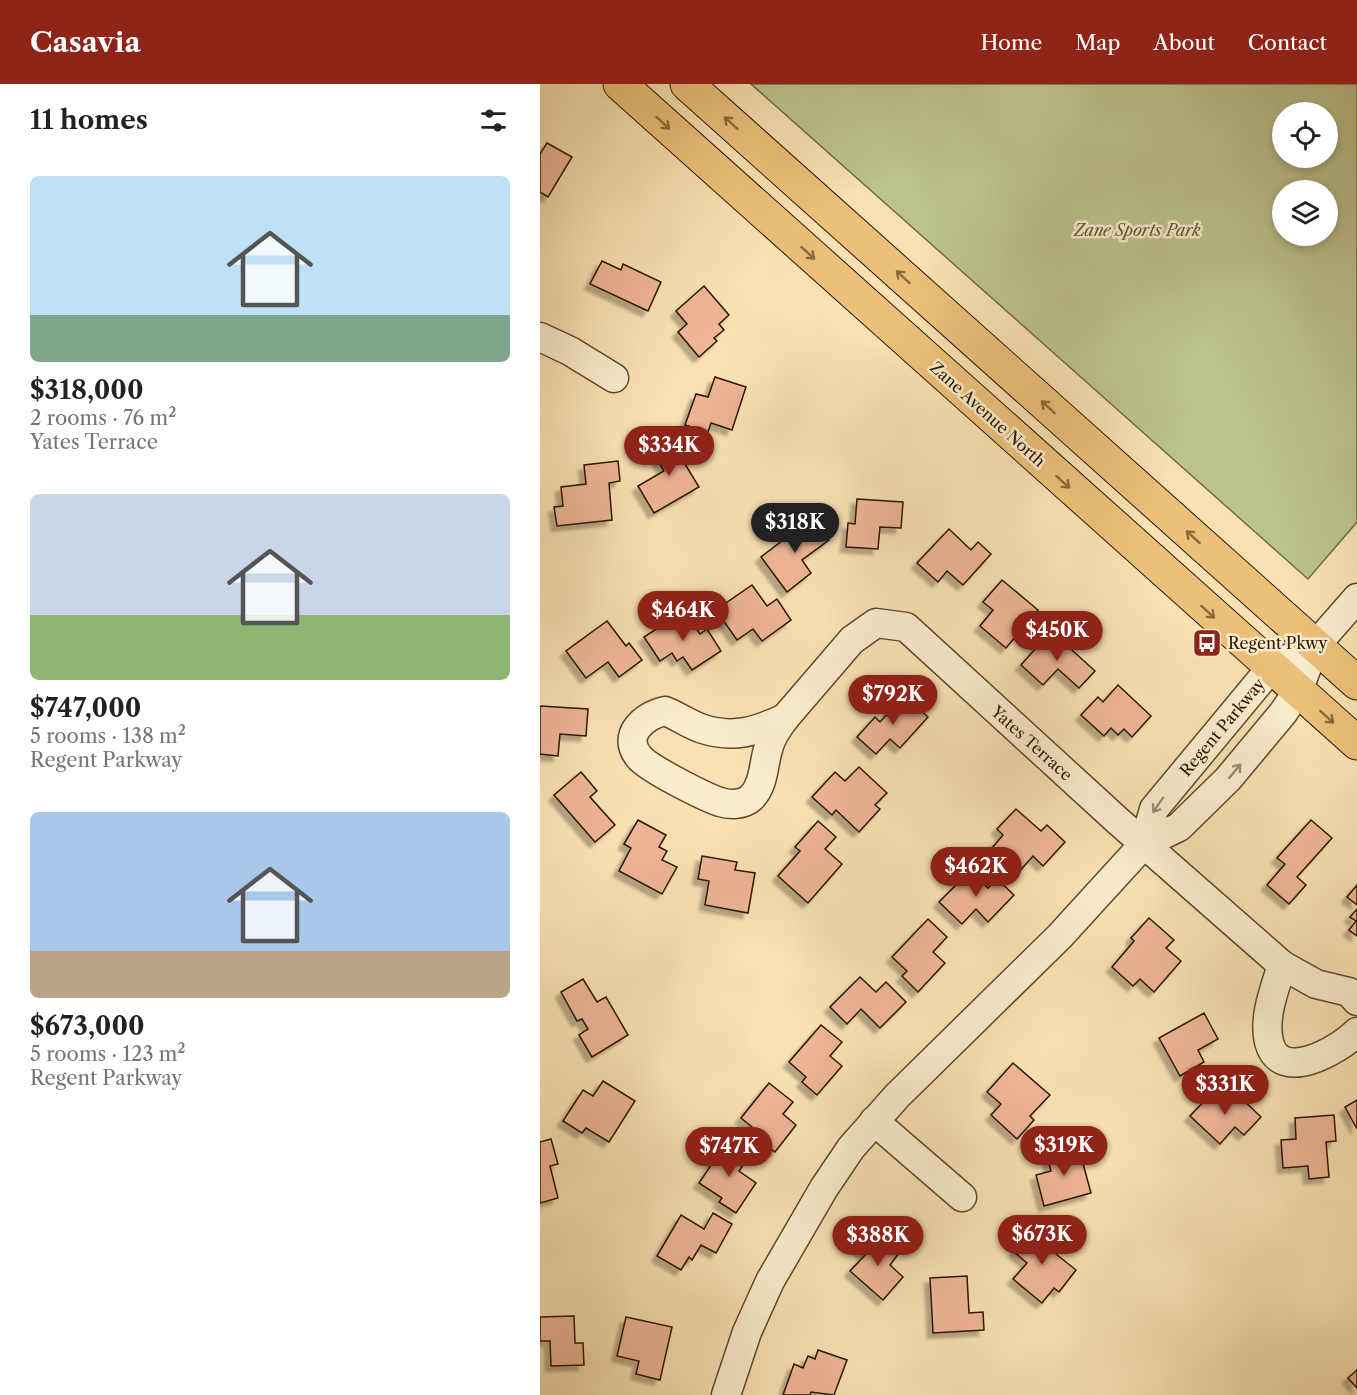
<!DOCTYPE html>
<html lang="en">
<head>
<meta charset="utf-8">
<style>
  body { margin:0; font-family:"Libre Caslon Text",serif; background:#f6f6f6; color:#222; height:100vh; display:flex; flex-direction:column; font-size:22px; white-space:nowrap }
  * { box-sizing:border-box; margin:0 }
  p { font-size:20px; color:#767676 }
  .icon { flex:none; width:33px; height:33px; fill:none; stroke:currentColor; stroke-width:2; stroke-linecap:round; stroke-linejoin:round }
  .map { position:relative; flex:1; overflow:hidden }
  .drawer { display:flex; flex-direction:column; background:#fff; width:540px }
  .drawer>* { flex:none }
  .buttons { position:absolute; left:732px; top:18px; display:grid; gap:12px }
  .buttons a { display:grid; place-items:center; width:66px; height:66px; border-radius:50%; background:#fff; box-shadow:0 3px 9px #0003; font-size:30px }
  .price { position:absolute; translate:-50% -51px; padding:0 14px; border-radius:21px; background:#8f2418; color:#fff; font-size:20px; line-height:39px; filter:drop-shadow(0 2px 3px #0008) }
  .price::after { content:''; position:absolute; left:50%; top:36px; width:18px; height:14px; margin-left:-9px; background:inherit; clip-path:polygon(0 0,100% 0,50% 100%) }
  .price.on { background:#222; color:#fff }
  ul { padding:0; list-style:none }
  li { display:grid; align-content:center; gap:12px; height:318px; padding:0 30px }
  li span { display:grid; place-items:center; height:186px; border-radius:9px; color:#555 }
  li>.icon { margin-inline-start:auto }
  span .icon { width:108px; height:108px; fill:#fffc; stroke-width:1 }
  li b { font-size:26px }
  h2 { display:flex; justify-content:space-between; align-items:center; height:72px; padding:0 30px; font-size:26px }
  header { display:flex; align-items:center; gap:36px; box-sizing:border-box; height:84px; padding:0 30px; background:#8f2418; color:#fff }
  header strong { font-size:28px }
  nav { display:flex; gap:33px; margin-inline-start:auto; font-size:21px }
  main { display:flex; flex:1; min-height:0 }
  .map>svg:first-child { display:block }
  .green { fill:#bcc38d; stroke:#746c46; stroke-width:1.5; fill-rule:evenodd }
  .building { fill:#eeb597; stroke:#2b1500; stroke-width:1.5; filter:url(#shadow) }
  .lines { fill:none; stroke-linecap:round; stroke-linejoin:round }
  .minor-casing { stroke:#5e482c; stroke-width:31 }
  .major-casing { stroke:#2b1500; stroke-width:35 }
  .minor { stroke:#faeccd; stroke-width:28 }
  .major { stroke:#ecc079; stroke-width:33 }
  .oneway { stroke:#8c6a3c }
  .oneway2 { stroke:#9d8b71 }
  .labels { text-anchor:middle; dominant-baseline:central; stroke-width:5; stroke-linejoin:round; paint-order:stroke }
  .park-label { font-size:16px; font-style:italic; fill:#5e5231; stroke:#faeccd }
  .street-label { font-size:16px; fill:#2b1500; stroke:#faeccd }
  .poi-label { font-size:16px; fill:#2b1500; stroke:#faeccd; text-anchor:start }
</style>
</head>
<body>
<header>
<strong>Casavia</strong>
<nav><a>Home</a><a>Map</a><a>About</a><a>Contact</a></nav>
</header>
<main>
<section class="drawer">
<h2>11 homes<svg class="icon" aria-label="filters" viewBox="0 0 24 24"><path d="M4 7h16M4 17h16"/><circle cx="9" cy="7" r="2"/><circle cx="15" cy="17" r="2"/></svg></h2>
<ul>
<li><span style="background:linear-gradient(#bfe0f5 75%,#7fa58c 0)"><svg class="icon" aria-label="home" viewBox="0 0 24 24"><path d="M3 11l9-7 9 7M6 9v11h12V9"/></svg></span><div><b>$318,000</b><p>2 rooms · 76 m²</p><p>Yates Terrace</p></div></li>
<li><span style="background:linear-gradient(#c9d6e8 65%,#8fb573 0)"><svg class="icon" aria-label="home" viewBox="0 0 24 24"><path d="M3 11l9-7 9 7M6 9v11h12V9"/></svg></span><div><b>$747,000</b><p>5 rooms · 138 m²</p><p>Regent Parkway</p></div></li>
<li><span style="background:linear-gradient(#a9c7e8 75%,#b9a48a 0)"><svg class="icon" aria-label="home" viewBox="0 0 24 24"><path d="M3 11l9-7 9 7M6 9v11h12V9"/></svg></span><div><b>$673,000</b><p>5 rooms · 123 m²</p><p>Regent Parkway</p></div></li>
</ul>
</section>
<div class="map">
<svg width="817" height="1311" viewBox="0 0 817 1311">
  <defs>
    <filter id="shadow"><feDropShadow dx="-5.5" dy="5.5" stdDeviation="1.5" flood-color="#0004"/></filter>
  </defs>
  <rect width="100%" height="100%" fill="#f8e1b2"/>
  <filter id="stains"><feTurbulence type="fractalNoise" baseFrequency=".00333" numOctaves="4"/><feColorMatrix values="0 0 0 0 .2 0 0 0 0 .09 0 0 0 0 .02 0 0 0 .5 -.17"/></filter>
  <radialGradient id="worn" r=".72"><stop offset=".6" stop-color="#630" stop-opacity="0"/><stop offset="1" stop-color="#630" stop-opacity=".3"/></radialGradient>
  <!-- green -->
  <path class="green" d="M211 0H817V438L768 495ZM788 28V74H742V28ZM788 106V152H742V106Z"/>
  <!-- building -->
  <g class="building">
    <path d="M7 59 32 73 8 113 0 108V70Z"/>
    <path d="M62 177 81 186 83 180 121 198 108 227 50 200Z"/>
    <path d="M164 202 189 231 179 240 184 246 174 254 177 257 159 273 138 248 147 240 136 227Z"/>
    <path d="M175 293 206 303 192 346 171 339 168 348 145 341 156 310 168 313Z"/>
    <path d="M137 353 151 377 145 380 159 403 114 429 98 402 124 387 113 368Z"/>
    <path d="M78 377 80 397 69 399 72 436 17 442 14 423 23 422 21 403 46 400 44 381Z"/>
    <path d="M317 415 363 418 361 444 340 443 338 465 306 463 308 439 315 440Z"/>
    <path d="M272 434 289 456 262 476 271 489 247 508 221 473Z"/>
    <path d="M409 445 431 466 438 458 451 470 423 501 407 487 398 498 377 479Z"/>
    <path d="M462 496 498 526 466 564 440 542 453 526 443 518Z"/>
    <path d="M212 501 227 522 237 515 251 536 222 557 213 545 197 556 176 526Z"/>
    <path d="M144 527 160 550 167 545 181 567 152 586 143 573 137 577 132 569 120 577 104 553Z"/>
    <path d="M67 537 86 562 89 559 102 576 79 593 68 578 46 594 26 567Z"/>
    <path d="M511 547 555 587 539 604 518 585 503 601 481 581Z"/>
    <path d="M578 601 611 632 592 653 584 645 578 651 571 644 564 652 541 631 558 613 563 618Z"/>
    <path d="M364 612 388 633 360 664 350 655 336 670 317 653 335 633 340 638Z"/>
    <path d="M0 622 48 625 46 652 20 650 18 672 0 670Z"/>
    <path d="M319 683 347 709 335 721 340 725 319 748 296 726 292 731 272 713 295 688 305 697Z"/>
    <path d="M41 688 57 707 50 713 75 741 55 758 14 711Z"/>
    <path d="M476 725 501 747 507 741 525 758 503 782 493 772 478 789 452 764 463 751 457 745Z"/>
    <path d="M98 736 126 751 119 763 127 767 122 776 137 783 122 810 79 787 91 764 84 760Z"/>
    <path d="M771 736 792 754 757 793 766 801 749 820 727 801 745 780 737 774Z"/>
    <path d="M278 737 296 753 285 765 302 780 268 819 238 792 260 767 255 763Z"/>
    <path d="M162 772 197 778 195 786 215 789 208 829 165 821 169 797 158 795Z"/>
    <path d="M430 787 448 804 457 795 474 811 448 838 436 825 422 840 399 818Z"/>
    <path d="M817 801V821L807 813Z"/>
    <path d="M817 825V852L809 846 816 837 810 833Z"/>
    <path d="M609 834 634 856 626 864 641 877 614 908 600 895 593 902 572 883 594 857 591 854Z"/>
    <path d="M388 835 407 853 393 868 405 879 378 908 362 892 367 887 352 873Z"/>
    <path d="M320 893 336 908 346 898 366 918 340 944 321 925 307 940 290 923Z"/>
    <path d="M43 895 57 918 66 913 88 951 52 973 39 951 48 945 42 935 37 937 21 908Z"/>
    <path d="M664 929 678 955 658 966 664 978 640 992 619 954Z"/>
    <path d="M281 941 302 958 290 972 302 982 277 1011 262 998 266 993 249 978Z"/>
    <path d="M473 979 510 1011 490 1032 494 1036 477 1055 451 1031 461 1020 447 1008Z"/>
    <path d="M63 997 95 1017 69 1058 46 1044 42 1049 23 1037 43 1006 53 1012Z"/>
    <path d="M229 999 253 1018 243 1030 256 1041 235 1068 219 1056 223 1052 201 1034Z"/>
    <path d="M693 1006 721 1033 704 1051 695 1043 680 1060 650 1032 671 1010 681 1020Z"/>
    <path d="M817 1016V1045L805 1023Z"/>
    <path d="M794 1031 796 1057 786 1058 789 1093 769 1095 768 1082 743 1084 741 1056 756 1055 755 1034Z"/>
    <path d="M11 1055 18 1080 10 1082 18 1114 0 1119V1058Z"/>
    <path d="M186 1059 208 1074 199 1087 216 1099 196 1129 179 1118 182 1114 159 1099Z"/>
    <path d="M538 1061 551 1109 504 1122 496 1091 511 1087 506 1069Z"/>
    <path d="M173 1129 192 1140 176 1169 161 1161 152 1176 149 1173 141 1186 117 1172 141 1131 164 1145Z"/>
    <path d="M496 1142 517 1159 511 1166 536 1186 519 1208 514 1204 502 1219 473 1195 487 1179 474 1168Z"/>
    <path d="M336 1148 359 1169 350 1181 363 1193 343 1216 310 1187 325 1171 320 1166Z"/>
    <path d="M427 1192 429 1229 443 1228 444 1246 393 1249 390 1194Z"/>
    <path d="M34 1232 35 1259H43L44 1281 11 1282 10 1257H0V1233Z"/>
    <path d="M86 1233 132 1243 120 1296 96 1290 99 1277 77 1272Z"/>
    <path d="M278 1266 307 1276 294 1311 271 1308 270 1311H243L254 1280 263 1284 268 1272 275 1275Z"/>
    <path d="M817 1286V1304L808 1294Z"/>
  </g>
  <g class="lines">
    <!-- minor casing -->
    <g class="minor-casing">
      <g id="minor">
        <path d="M0 253 30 267 74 294"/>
        <path d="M125 627C138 632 150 641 163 645 194 655 217 647 245 634 239 642 232 651 229 662 223 679 225 700 211 714 203 721 190 721 180 718 165 713 109 685 99 673 81 651 104 632 125 627Z"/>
        <path d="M245 634 312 556 336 539 366 543 578 737 742 881 776 900 809 908 817 917"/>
        <path d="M604 760 614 725 731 584 752 573"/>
        <path d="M742 881C735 904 723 933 729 958 740 1001 799 966 817 948"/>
        <path d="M334 1037 422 1113"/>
        <path d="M186 1311 207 1248 230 1197 284 1104 311 1064 357 1012 520 852 604 760 639 743 688 695 743 629 758 607 775 562 817 514"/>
      </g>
    </g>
    <!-- major casing -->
    <g class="major-casing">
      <g id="major">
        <path d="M80 0 817 659"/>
        <path d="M147 0 817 599"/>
      </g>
    </g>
    <!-- minor -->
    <use href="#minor" class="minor"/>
    <!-- major -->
    <use href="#major" class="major"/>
  </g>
  <!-- one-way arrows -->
  <defs><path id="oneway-shaft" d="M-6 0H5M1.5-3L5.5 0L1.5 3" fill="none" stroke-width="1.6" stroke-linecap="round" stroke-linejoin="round" transform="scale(1.5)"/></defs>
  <g class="oneway">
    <use href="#oneway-shaft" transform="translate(123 39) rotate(42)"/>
    <use href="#oneway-shaft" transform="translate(191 39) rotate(-138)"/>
    <use href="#oneway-shaft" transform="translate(268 169) rotate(42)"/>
    <use href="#oneway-shaft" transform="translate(363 193) rotate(-138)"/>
    <use href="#oneway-shaft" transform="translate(508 323) rotate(-138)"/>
    <use href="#oneway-shaft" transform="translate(523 398) rotate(42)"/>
    <use href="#oneway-shaft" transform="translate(653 453) rotate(-138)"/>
    <use href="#oneway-shaft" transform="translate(668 528) rotate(42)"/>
    <use href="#oneway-shaft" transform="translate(787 633) rotate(42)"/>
  </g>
  <g class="oneway2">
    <use href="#oneway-shaft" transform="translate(695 687) rotate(-50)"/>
    <use href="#oneway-shaft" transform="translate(618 721) rotate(125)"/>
  </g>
  <!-- icons -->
  <defs>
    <g id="bus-square" transform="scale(1.5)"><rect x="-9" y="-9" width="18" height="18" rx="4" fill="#8f2418" stroke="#faeccd"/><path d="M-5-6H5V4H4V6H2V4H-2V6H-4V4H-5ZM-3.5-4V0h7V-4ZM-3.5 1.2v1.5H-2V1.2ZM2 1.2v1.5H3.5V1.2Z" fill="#fff"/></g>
  </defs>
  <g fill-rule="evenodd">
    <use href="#bus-square" x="667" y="559"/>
  </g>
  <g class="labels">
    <!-- park labels -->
    <g class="park-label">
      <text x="597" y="146">Zane Sports Park</text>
    </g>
    <!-- street labels -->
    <g class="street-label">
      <text transform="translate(448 330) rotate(42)">Zane Avenue North</text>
      <text transform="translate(682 643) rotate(-50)">Regent Parkway</text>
      <text transform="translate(492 659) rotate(42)">Yates Terrace</text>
    </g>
    <!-- poi labels -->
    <g class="poi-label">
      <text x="688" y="559">Regent Pkwy</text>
    </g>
  </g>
  <rect width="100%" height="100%" filter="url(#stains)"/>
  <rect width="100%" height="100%" fill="url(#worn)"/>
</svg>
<div class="buttons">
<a><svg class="icon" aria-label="locate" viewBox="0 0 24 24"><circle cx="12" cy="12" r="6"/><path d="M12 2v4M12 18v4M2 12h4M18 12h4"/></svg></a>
<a><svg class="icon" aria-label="layers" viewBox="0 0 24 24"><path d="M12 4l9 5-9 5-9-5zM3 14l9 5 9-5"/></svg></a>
</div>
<b class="price" style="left:129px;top:393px">$334K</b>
<b class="price on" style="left:255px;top:470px">$318K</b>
<b class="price" style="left:143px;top:558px">$464K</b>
<b class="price" style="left:517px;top:578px">$450K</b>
<b class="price" style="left:353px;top:642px">$792K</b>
<b class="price" style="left:436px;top:814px">$462K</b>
<b class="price" style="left:685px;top:1032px">$331K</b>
<b class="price" style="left:524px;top:1093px">$319K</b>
<b class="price" style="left:189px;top:1094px">$747K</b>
<b class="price" style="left:502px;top:1182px">$673K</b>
<b class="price" style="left:338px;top:1183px">$388K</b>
</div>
</main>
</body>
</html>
